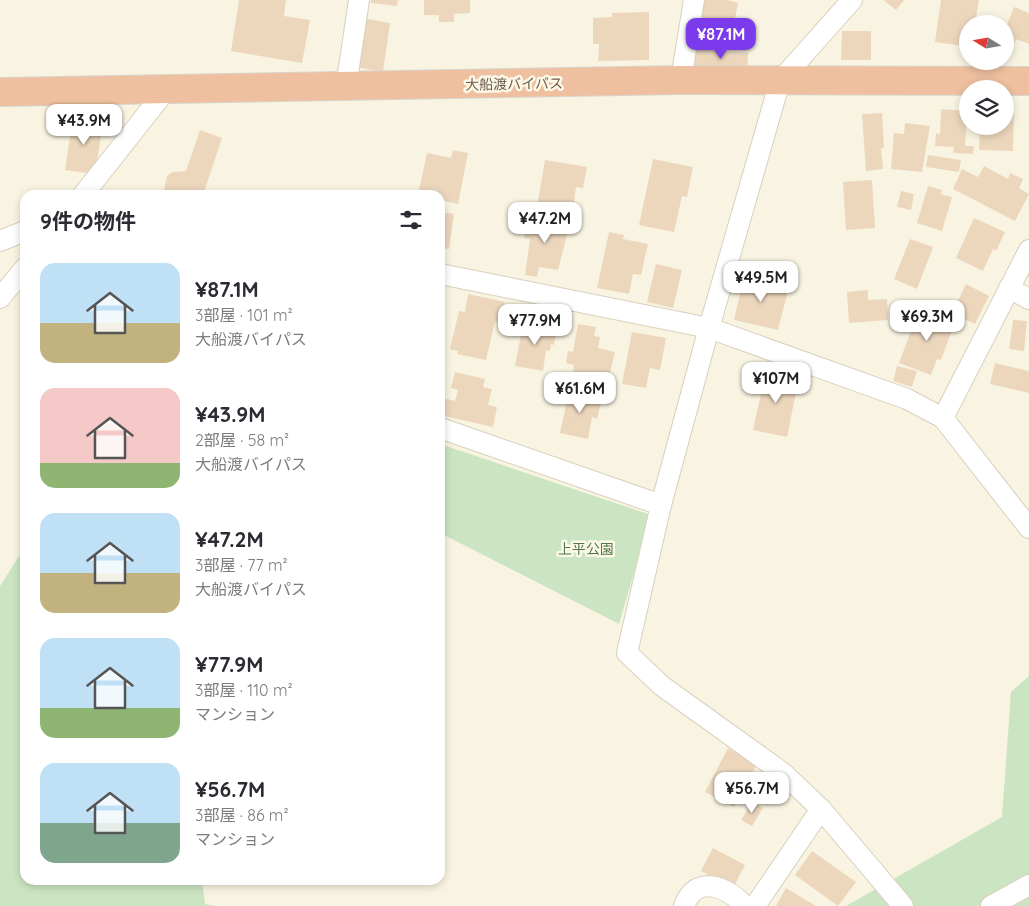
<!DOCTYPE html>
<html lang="ja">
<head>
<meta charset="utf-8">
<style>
  body { margin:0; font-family:Quicksand,"Noto Sans JP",sans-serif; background:#f2f2f3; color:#2b2b33; height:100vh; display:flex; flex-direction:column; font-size:19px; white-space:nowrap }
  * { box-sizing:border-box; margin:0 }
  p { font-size:16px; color:#7c7c81 }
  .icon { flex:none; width:28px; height:28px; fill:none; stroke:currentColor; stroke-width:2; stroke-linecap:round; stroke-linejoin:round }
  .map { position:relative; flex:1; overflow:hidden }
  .side { position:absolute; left:20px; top:190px; width:425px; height:695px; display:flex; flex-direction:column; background:#fff; border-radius:15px; box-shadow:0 2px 8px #0003 }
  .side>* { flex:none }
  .needle { width:32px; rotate:281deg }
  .controls { position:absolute; left:959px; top:15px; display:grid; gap:10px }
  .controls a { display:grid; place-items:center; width:55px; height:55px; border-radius:50%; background:#fff; box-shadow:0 2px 8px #0003; font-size:25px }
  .price { position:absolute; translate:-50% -42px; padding:0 11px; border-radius:10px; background:#fff; color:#222; font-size:16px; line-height:32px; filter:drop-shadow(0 1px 2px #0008) }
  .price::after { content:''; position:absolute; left:50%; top:30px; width:15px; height:11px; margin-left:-8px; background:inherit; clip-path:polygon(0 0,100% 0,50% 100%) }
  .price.selected { background:#7c3aed; color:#fff }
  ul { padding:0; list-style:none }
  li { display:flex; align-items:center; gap:15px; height:125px; padding:0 20px }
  li span { display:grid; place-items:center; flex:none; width:140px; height:100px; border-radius:15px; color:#555 }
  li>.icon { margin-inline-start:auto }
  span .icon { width:60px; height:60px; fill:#fffc; stroke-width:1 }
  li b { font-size:21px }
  h2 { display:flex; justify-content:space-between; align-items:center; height:60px; padding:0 20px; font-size:21px }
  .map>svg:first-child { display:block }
  .green { fill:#cbe5c2 }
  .building { fill:#ecd7bd }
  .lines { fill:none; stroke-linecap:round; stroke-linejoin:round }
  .street-casing { stroke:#d9cfbd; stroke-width:22 }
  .highway-casing { stroke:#d9d5d0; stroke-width:30 }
  .street { stroke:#fff; stroke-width:20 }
  .highway { stroke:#eec09f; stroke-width:28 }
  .labels { text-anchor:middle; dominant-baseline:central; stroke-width:5; stroke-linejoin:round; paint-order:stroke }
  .street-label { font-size:14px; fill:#6e5d4b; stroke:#fdf8e8 }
  .park-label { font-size:14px; fill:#4e7948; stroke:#fdf8e8 }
</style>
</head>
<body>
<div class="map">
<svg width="1029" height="906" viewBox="0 0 1029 906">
  <rect width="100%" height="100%" fill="#f9f4e2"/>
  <!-- green -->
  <g class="green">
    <path d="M440 444 651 515 619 624 440 533Z"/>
    <path d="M25 547V880H202L205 904 215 906H0V586Z"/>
    <path d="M1029 676V906H846L1002 817 1011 692Z"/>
  </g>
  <!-- building -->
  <g class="building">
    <path d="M239 0H286L284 16 310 20 302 63 231 51Z"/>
    <path d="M371 0H398L397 6 371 3Z"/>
    <path d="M424 0H470V13L454 14V22H439V15H424Z"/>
    <path d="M705 0H728L738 3 735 18 751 20 747 46 696 37Z"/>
    <path d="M883 0H904L896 10Z"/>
    <path d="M941 0H979L975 23 968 24 964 46 935 42Z"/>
    <path d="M1014 7 1029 13V44L1016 39 1014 44 1005 41V30Z"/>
    <path d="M649 12V60L598 61 599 44H593V18L612 17V13Z"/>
    <path d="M362 18 390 23 383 72 355 67Z"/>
    <path d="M842 31H871V60H841Z"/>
    <path d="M695 49 748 53 747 72 693 67Z"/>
    <path d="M941 109 967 111 965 146H974L973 154 953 153 954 147 935 146 936 133 940 134Z"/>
    <path d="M1005 111H1014L1013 151 979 150 980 126H1005Z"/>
    <path d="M882 113 884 148H881L883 169 866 171 862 114Z"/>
    <path d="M73 118 103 123 95 174 65 170Z"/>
    <path d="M905 123 930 126 922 172 891 169 894 133 904 134Z"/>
    <path d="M200 130 222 138 203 195H108V191L164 190 167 176 173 172 186 171Z"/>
    <path d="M453 150 468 153 458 204 440 200V195H418L427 153 451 158Z"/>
    <path d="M928 155 961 160 959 172 926 167Z"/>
    <path d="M653 159 693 167 687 197 682 196 674 232 639 225Z"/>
    <path d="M545 160 587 167 583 188 576 187 573 208 547 204V209L537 207Z"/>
    <path d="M984 166 1008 179 1010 173 1023 179 1019 188 1029 194 1015 221 953 189 962 169 978 177Z"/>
    <path d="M872 180 875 228 846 230 843 182Z"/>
    <path d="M928 186 942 190 941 194 952 197 942 231 917 223Z"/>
    <path d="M901 191 914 194 911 210 897 207Z"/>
    <path d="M440 212 454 214 449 249 440 248Z"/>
    <path d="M529 215 570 223 558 270 539 267 537 277 525 275 530 239 524 238Z"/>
    <path d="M974 218 1005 232 996 251 993 249 983 271 956 258Z"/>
    <path d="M609 232 624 235 623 239 648 244 641 275 633 274 629 294 597 288Z"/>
    <path d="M910 239 933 247 917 289 894 279Z"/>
    <path d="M656 264 682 270 673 308 647 302Z"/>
    <path d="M744 276 789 287 778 330 734 320Z"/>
    <path d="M966 284 989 296 975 324 952 313Z"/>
    <path d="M868 290V300L887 299 888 320 849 323 847 292Z"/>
    <path d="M468 294 505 302 500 323 495 321 486 360 457 354 458 351 450 349 459 311 465 312Z"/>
    <path d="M919 309 955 322 941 360 937 359 931 375 899 363Z"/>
    <path d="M1013 320 1027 321 1024 351 1009 349Z"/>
    <path d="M528 322 557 327 554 345 551 344 550 351 546 350 543 371 515 366 522 329 526 330Z"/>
    <path d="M578 324 596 327 594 336 600 337 598 348 615 352 608 381 573 374 574 365 566 363 568 351 573 352Z"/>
    <path d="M632 332 666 338 660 370 650 368 646 388 622 384Z"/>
    <path d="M995 363 1029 371V393L990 384Z"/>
    <path d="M897 366 917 371 912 387 893 381Z"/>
    <path d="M766 371 799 378 787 437 753 430Z"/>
    <path d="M455 372 485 379 483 387 492 389 488 405 497 407 493 427 440 415 443 398 455 401 458 390 451 388Z"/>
    <path d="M569 391 602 398 597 419 592 417 588 439 560 433Z"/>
    <path d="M728 748 757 764 734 807 705 792Z"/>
    <path d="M752 802 763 808 752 826 741 820Z"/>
    <path d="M713 848 745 865 733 888 701 871Z"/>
    <path d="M812 851 856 882 838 906 795 875Z"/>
    <path d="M786 888 816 906H776Z"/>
  </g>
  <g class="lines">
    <!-- street casing -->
    <g class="street-casing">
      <g id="street">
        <path d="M852 0 780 81 709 328 661 505 627 653 662 686 783 773 821 809 903 906"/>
        <path d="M681 80 694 0"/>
        <path d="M346 87 359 0"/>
        <path d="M83 195 166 90"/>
        <path d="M0 241 25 231"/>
        <path d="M440 274 709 328 907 399 943 418 1029 528"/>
        <path d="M1009 288 1029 299"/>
        <path d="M0 298 25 268"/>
        <path d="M943 418 1029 250"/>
        <path d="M440 428 661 505"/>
        <path d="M684 906C696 873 727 887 745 906"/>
        <path d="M755 906 821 809"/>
        <path d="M991 906 1029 885"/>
      </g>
    </g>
    <!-- highway casing -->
    <g class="highway-casing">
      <path id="highway" d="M0 92 681 80 1029 81"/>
    </g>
    <!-- street -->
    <use href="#street" class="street"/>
    <!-- highway -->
    <use href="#highway" class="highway"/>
  </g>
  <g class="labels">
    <!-- street labels -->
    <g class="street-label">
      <text transform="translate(514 84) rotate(-1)">大船渡バイパス</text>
    </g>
    <!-- park labels -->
    <g class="park-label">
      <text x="586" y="549">上平公園</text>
    </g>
  </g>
</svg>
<div class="controls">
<a><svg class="needle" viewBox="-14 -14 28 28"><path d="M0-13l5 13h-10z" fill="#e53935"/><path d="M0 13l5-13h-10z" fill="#7c7c81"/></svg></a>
<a><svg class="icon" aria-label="layers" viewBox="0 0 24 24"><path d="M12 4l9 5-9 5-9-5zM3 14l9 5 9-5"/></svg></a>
</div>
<b class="price selected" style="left:721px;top:60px">¥87.1M</b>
<b class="price" style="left:84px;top:146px">¥43.9M</b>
<b class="price" style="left:545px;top:244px">¥47.2M</b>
<b class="price" style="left:761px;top:303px">¥49.5M</b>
<b class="price" style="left:927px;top:342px">¥69.3M</b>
<b class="price" style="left:535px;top:346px">¥77.9M</b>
<b class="price" style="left:776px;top:404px">¥107M</b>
<b class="price" style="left:580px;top:414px">¥61.6M</b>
<b class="price" style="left:752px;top:814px">¥56.7M</b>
<section class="side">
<h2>9件の物件<svg class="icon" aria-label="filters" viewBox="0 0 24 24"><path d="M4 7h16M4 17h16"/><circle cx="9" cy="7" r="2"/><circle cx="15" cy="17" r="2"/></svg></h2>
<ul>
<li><span style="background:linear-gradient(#bfe0f5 60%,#c2b280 0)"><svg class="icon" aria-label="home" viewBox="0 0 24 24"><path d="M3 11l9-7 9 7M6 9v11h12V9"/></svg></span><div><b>¥87.1M</b><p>3部屋 · 101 m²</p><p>大船渡バイパス</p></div></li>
<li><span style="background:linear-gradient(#f6c9c9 75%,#8fb573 0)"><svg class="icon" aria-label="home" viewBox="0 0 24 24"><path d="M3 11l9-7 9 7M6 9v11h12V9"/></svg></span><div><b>¥43.9M</b><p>2部屋 · 58 m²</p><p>大船渡バイパス</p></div></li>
<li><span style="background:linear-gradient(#bfe0f5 60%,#c2b280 0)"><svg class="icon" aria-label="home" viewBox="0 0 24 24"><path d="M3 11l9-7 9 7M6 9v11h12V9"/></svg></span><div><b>¥47.2M</b><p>3部屋 · 77 m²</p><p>大船渡バイパス</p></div></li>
<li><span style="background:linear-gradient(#bfe0f5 70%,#8fb573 0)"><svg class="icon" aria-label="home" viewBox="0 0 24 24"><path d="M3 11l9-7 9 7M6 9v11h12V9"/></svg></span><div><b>¥77.9M</b><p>3部屋 · 110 m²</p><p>マンション</p></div></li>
<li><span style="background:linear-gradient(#bfe0f5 60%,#7fa58c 0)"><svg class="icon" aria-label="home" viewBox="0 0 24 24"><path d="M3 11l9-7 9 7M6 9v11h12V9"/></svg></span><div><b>¥56.7M</b><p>3部屋 · 86 m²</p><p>マンション</p></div></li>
</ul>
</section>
</div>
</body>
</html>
